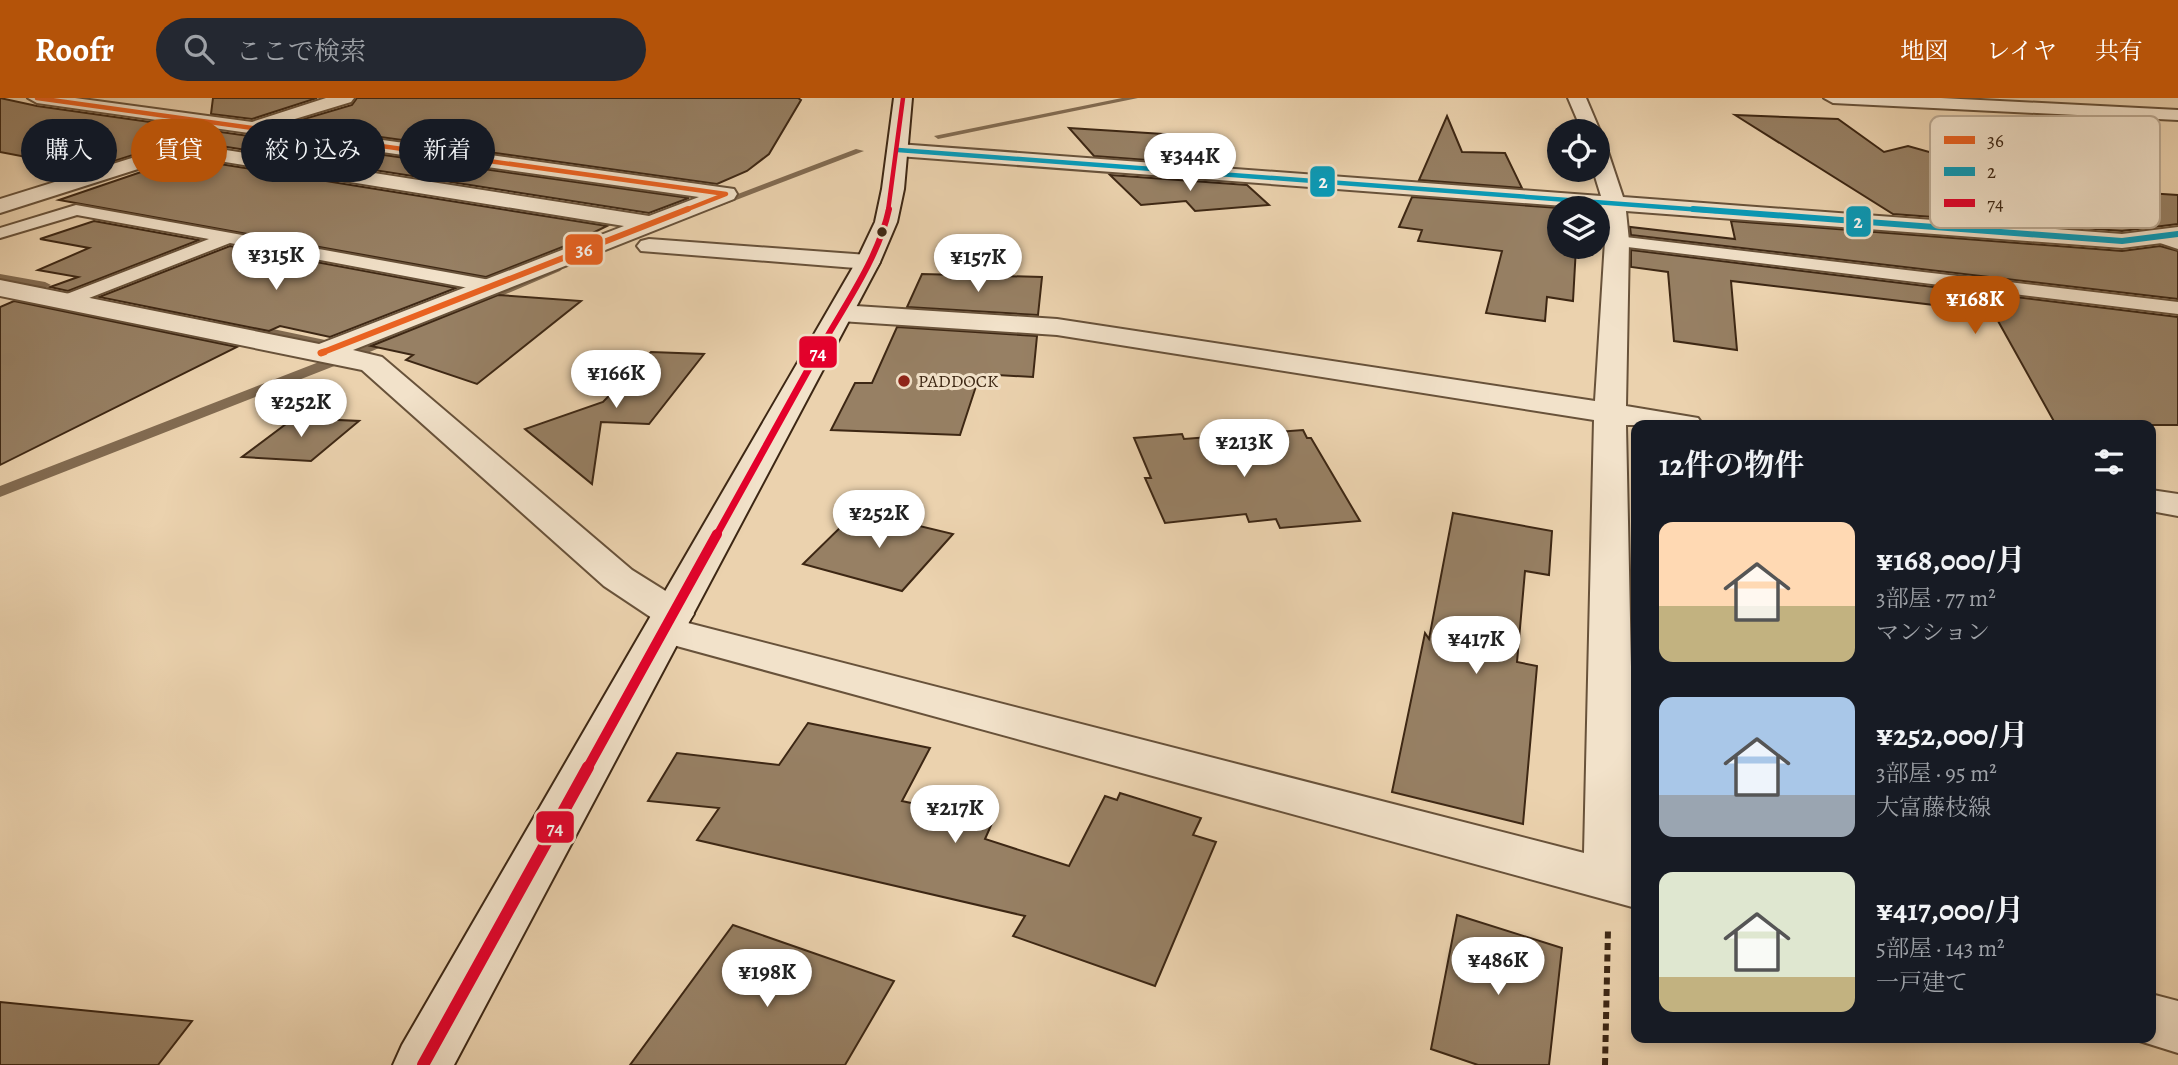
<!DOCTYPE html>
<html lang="ja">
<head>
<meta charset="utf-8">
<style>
  body { margin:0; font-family:Alegreya,"Noto Serif JP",serif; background:#242831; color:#f1f3f6; height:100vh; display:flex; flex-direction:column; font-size:26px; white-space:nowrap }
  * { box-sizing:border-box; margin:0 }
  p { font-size:23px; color:#9ea1a6 }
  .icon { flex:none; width:38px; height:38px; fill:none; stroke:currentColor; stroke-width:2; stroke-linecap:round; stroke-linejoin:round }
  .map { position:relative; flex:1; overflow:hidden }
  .panel { position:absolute; left:1631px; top:322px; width:525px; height:623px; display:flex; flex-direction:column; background:#171b24; border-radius:14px; box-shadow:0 4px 10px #0003 }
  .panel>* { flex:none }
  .hud { position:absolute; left:21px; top:21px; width:665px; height:63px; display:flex; gap:14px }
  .fabs { position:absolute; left:1547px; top:21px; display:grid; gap:14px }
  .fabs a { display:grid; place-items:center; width:63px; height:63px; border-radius:50%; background:#171b24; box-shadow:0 4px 10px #0003; font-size:35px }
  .price { position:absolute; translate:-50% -60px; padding:0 16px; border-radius:24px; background:#fff; color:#222; font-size:23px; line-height:46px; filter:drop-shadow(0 2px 4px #0008) }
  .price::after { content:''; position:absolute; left:50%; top:42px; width:21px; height:16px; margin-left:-10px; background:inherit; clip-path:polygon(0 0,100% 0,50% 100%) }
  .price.current { background:#b45309; color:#fff }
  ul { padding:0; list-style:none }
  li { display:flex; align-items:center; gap:21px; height:175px; padding:0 28px }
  li span { display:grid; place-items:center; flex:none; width:196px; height:140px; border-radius:14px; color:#555 }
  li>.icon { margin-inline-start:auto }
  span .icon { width:84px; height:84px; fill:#fffc; stroke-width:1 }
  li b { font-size:30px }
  h2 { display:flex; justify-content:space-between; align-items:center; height:84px; padding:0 28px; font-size:30px }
  .pill { padding:0 24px; border-radius:32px; background:#171b24; box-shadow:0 4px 10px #0003; font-size:24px; line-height:63px }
  .pill.current { background:#b45309; color:#fff }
  header { display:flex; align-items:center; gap:42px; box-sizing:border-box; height:98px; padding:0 35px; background:#b45309; color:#fff }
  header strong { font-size:33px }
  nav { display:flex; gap:38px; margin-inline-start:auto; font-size:24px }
  .search { width:490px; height:63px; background:#242831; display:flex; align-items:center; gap:18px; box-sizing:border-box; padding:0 24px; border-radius:38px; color:#9ea1a6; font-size:26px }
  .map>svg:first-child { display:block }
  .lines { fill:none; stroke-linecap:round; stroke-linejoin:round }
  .stream { fill:#826b51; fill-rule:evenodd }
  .building { fill:#978064; stroke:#3d2714; stroke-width:2 }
  .lane-casing { stroke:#68523a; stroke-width:4 }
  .street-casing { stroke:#68523a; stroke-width:4 }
  .secondary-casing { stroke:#3d2714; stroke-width:4 }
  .path { stroke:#3d2714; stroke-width:6; stroke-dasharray:7 4.5; stroke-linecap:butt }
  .lane { fill:#f2e2ca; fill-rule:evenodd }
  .street { fill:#f2e2ca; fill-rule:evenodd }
  .secondary { fill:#f2e2ca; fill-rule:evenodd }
  .bus-1-far2-casing { stroke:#f2e2ca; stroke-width:7 }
  .bus-1-far1-casing { stroke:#f2e2ca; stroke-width:10 }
  .bus-1-casing { stroke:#f2e2ca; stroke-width:11 }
  .bus-2-far1-casing { stroke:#f2e2ca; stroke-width:7 }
  .bus-2-casing { stroke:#f2e2ca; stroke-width:10 }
  .bus-3-far4-casing { stroke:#f2e2ca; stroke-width:7 }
  .bus-3-far3-casing { stroke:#f2e2ca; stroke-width:10 }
  .bus-3-far2-casing { stroke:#f2e2ca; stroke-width:11 }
  .bus-3-far1-casing { stroke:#f2e2ca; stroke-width:15 }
  .bus-3-casing { stroke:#f2e2ca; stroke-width:18 }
  .bus-1-far2 { stroke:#e96221; stroke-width:4.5 }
  .bus-1-far1 { stroke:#e96221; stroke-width:6 }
  .bus-1 { stroke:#e96221; stroke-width:7 }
  .bus-2-far1 { stroke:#069cbb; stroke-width:4.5 }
  .bus-2 { stroke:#069cbb; stroke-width:6 }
  .bus-3-far4 { stroke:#e4002b; stroke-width:4.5 }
  .bus-3-far3 { stroke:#e4002b; stroke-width:6 }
  .bus-3-far2 { stroke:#e4002b; stroke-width:7 }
  .bus-3-far1 { stroke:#e4002b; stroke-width:10 }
  .bus-3 { stroke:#e4002b; stroke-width:12 }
  .bus-dot { fill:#3d2714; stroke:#f2e2ca; stroke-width:2.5 }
  .poi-dot { fill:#8f2418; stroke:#f2e2ca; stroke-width:2.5 }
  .labels { text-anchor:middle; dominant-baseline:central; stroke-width:6; stroke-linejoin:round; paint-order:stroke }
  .far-poi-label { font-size:18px; fill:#3d2714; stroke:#f2e2ca; text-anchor:start }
  .key { fill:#f2e2ca; stroke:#bcaa93; stroke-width:2 }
  .key-label { font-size:19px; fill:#3d2714 }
  .line-badge { stroke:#f2e2ca; stroke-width:2.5 }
  .badge-label { font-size:19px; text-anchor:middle; font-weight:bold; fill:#fff }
</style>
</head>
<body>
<header>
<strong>Roofr</strong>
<div class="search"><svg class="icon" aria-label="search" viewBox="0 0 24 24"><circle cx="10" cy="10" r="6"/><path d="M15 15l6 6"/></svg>ここで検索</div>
<nav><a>地図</a><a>レイヤ</a><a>共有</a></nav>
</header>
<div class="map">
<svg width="2178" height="967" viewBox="0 0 2178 967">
  <rect width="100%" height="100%" fill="#ebd2ae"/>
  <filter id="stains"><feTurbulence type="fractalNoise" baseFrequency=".00286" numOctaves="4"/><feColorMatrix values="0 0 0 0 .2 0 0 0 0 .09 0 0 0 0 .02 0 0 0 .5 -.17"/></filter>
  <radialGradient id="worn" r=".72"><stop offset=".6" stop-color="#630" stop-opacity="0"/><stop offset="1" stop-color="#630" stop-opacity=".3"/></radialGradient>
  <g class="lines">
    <!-- stream -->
    <g class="stream">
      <path d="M1122 0H1138L938 41 934 38Z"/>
      <path d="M856 51 864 53 718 109 709 107Z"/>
      <path d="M556 168 562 171 560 173 365 256 0 399V388L355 250Z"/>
      <path d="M0 176 45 184 51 187 45 190 0 182Z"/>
      <path d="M153 206 183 212 185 215 179 219 149 213 147 210Z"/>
      <path d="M220 220 325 242 331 246 325 250 216 227V221Z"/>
    </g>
  </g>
  <!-- building -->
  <g class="building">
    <path d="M0 0 37 8 689 100 649 115 214 47 218 42 205 34 89 71 0 54Z"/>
    <path d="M213 0H317L252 21 211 16Z"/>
    <path d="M357 0H798L801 2 769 56 747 73 717 86 287 26 352 7Z"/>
    <path d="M1735 17 1838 21 1884 54 1908 48 2054 89 2178 97V126L2122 133 1893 116Z"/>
    <path d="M1447 18 1462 54 1505 55 1522 90 1419 82Z"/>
    <path d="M1069 30 1195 38 1227 68 1094 58Z"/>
    <path d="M182 60 607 128 570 146 486 179 59 102Z"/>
    <path d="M1110 77 1247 87 1269 107 1195 113 1186 103 1141 107Z"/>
    <path d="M1412 99 1559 110V149H1576L1573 203 1547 199 1545 223 1486 215 1502 153 1418 143 1422 132 1399 129Z"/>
    <path d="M94 123 199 142 68 193 50 189 78 179 38 172 89 150 40 141Z"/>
    <path d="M1731 123 2122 153 2160 148 2178 153V201L1631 137 1630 129 1735 141Z"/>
    <path d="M230 148 456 190 330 239 280 228 269 233 99 199Z"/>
    <path d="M1631 152 2178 219V327H2056L1993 214 1731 183 1737 252 1674 243 1668 174 1631 169Z"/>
    <path d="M922 176 1042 179 1038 217 907 209Z"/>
    <path d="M498 197 581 203 477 286 406 262 413 257 371 248Z"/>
    <path d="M14 203 237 249 0 367V209Z"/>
    <path d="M897 229 1037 238 1033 279 980 276 960 337 831 332 855 285H872Z"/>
    <path d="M651 254 704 256 649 326 601 324 592 386 525 331 603 304Z"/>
    <path d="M294 320 359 323 311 363 242 359Z"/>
    <path d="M1303 332 1307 340H1311L1360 423 1280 430 1276 421 1249 424 1246 416 1165 425 1145 380H1151L1134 340 1182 336 1184 341Z"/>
    <path d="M857 413 953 436 902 493 803 466Z"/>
    <path d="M1453 415 1552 433 1549 477 1525 473 1517 564 1537 568 1523 726 1392 694 1425 535 1429 541Z"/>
    <path d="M808 625 930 650 902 703 993 723 985 741 1069 768 1105 698 1117 702 1120 695 1201 720 1193 737 1216 744 1155 888 1013 838 1025 818 697 742 719 710 648 703 677 655 779 667Z"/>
    <path d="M1457 817 1562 850 1549 967H1478L1431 951Z"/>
    <path d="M733 827 894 883 845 967H630Z"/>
    <path d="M0 904 192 923 158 967H0Z"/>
  </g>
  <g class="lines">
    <!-- lane casing -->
    <g class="lane-casing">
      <g id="lane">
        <path d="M76 107 490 182 499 188 490 194 230 145 66 209 59 207 56 203 59 199 209 141 77 117 0 140V130Z"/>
        <path d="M2160 134 2178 140V151L2154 143 2151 139Z"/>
        <path d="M1617 138 2178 204V216L1611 147 1608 143Z"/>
      </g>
    </g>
    <!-- street casing -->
    <g class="street-casing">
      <g id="street">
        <path d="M28 0H75L252 24 326 0H354L351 4 275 27 734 91 737 96 734 101 353 252 382 259 632 472 688 507 694 516 688 525 1584 755 1594 322 1057 237 840 223 831 221 827 215 831 209 840 207 1057 221 1595 303 1605 143 1603 111 898 58 891 56 888 52 891 48 898 46 1601 98 1593 72H1598V48L1605 50 1608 54 1623 99 2122 136 2178 129V143L2122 150 1626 113 1629 143 1626 308 1698 320 1703 327H1626L1636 810 651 541 645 532 651 523 655 522 604 488 362 272 0 198V182L319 246 624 128 182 57 0 115V101L206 37 216 43 207 49 649 118 699 99 37 5Z"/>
        <path d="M1568 0H1586L1600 33 1598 37V33H1582Z"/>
        <path d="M1824 0H1941L2178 12V22L1833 5Z"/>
        <path d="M649 141 868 157 877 159 880 164 877 169 868 171 641 153 637 148 641 143Z"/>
        <path d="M2151 392 2178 396V418L2151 413Z"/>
        <path d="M2151 896 2178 903V955L2130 940H2151Z"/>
      </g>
    </g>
    <!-- secondary casing -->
    <g class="secondary-casing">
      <path id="secondary" d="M894 0H912L904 91 897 124 880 164 454 967H393L402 947 856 164 875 124 882 91Z"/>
    </g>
    <!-- path -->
    <path class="path" d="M1605 967 1608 831"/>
    <!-- lane -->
    <use href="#lane" class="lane"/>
    <!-- street -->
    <use href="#street" class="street"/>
    <!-- secondary -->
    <use href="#secondary" class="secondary"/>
    <!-- bus-1-far2 casing -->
    <g class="bus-1-far2-casing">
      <path id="bus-1-far2" d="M37 0 726 96 683 113"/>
    </g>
    <!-- bus-1-far1 casing -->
    <g class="bus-1-far1-casing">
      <path id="bus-1-far1" d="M321 255 688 111"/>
    </g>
    <!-- bus-1 casing -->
    <g class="bus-1-casing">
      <path id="bus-1" d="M321 255 324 254"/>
    </g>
    <!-- bus-2-far1 casing -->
    <g class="bus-2-far1-casing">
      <path id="bus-2-far1" d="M898 52 1716 113"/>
    </g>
    <!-- bus-2 casing -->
    <g class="bus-2-casing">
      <path id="bus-2" d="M1693 111 2122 143 2178 136"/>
    </g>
    <!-- bus-3-far4 casing -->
    <g class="bus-3-far4-casing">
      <path id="bus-3-far4" d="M888 113 903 0"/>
    </g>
    <!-- bus-3-far3 casing -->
    <g class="bus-3-far3-casing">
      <path id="bus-3-far3" d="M817 256C842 211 878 162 889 111"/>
    </g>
    <!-- bus-3-far2 casing -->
    <g class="bus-3-far2-casing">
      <path id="bus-3-far2" d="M716 438 818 254"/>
    </g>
    <!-- bus-3-far1 casing -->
    <g class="bus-3-far1-casing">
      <path id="bus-3-far1" d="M587 671 717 436"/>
    </g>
    <!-- bus-3 casing -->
    <g class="bus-3-casing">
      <path id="bus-3" d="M423 967 588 669"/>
    </g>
    <!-- bus-1-far2 -->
    <use href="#bus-1-far2" class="bus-1-far2"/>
    <!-- bus-1-far1 -->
    <use href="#bus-1-far1" class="bus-1-far1"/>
    <!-- bus-1 -->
    <use href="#bus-1" class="bus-1"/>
    <!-- bus-2-far1 -->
    <use href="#bus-2-far1" class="bus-2-far1"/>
    <!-- bus-2 -->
    <use href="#bus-2" class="bus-2"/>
    <!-- bus-3-far4 -->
    <use href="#bus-3-far4" class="bus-3-far4"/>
    <!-- bus-3-far3 -->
    <use href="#bus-3-far3" class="bus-3-far3"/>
    <!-- bus-3-far2 -->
    <use href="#bus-3-far2" class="bus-3-far2"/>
    <!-- bus-3-far1 -->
    <use href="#bus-3-far1" class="bus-3-far1"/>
    <!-- bus-3 -->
    <use href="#bus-3" class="bus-3"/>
  </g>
  <!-- markers -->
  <circle class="bus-dot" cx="882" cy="134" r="6"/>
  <circle class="poi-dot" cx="904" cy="283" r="7"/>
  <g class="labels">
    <!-- far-poi labels -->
    <g class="far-poi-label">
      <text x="918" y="283">PADDOCK</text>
    </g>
  </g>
  <!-- legend -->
  <rect x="1930" y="18" width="230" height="112" rx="10" class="key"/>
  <rect x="1944" y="38" width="31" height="8" fill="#e96221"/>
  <rect x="1944" y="69" width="31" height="9" fill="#069cbb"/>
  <rect x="1944" y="101" width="31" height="8" fill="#e4002b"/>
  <g class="key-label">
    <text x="1987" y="49">36</text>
    <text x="1987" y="80">2</text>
    <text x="1987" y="112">74</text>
  </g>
  <g class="line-badge">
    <rect x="1309" y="67" width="27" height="33" rx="7" fill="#069cbb"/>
    <rect x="1845" y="107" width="27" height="33" rx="7" fill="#069cbb"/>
    <rect x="564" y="135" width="40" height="33" rx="7" fill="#e96221"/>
    <rect x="798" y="237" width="40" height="34" rx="7" fill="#e4002b"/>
    <rect x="535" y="712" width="40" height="34" rx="7" fill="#e4002b"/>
  </g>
  <g class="badge-label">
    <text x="1323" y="90">2</text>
    <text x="1858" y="130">2</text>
    <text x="584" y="158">36</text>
    <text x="818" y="261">74</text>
    <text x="555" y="736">74</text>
  </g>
  <rect width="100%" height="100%" filter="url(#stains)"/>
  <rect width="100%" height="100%" fill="url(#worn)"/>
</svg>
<div class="fabs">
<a><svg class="icon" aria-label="locate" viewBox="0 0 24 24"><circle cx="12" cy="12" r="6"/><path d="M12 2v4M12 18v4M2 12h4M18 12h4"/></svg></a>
<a><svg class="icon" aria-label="layers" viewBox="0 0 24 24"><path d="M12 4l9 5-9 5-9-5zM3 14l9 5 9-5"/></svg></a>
</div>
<b class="price" style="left:1190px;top:95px">¥344K</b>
<b class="price" style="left:276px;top:194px">¥315K</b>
<b class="price" style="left:978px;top:196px">¥157K</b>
<b class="price current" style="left:1975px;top:238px">¥168K</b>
<b class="price" style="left:616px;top:312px">¥166K</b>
<b class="price" style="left:301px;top:341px">¥252K</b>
<b class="price" style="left:1244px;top:381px">¥213K</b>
<b class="price" style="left:879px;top:452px">¥252K</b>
<b class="price" style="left:1476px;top:578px">¥417K</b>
<b class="price" style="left:955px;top:747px">¥217K</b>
<b class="price" style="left:1498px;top:899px">¥486K</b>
<b class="price" style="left:767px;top:911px">¥198K</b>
<div class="hud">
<a class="pill">購入</a>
<a class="pill current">賃貸</a>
<a class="pill">絞り込み</a>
<a class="pill">新着</a>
</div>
<section class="panel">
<h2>12件の物件<svg class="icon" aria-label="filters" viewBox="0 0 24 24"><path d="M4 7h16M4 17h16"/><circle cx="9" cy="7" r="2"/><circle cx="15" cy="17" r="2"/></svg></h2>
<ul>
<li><span style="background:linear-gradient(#ffd9b3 60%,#c2b280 0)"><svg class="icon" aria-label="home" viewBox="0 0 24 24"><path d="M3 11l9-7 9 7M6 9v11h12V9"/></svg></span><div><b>¥168,000/月</b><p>3部屋 · 77 m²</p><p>マンション</p></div></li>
<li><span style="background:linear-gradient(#a9c7e8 70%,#9aa5b1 0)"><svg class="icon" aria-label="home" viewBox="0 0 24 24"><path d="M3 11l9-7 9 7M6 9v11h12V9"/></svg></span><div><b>¥252,000/月</b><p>3部屋 · 95 m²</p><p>大富藤枝線</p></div></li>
<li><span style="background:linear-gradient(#dfe7d0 75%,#c2b280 0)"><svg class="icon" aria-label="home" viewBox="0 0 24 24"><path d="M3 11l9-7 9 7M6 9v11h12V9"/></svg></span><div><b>¥417,000/月</b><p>5部屋 · 143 m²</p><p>一戸建て</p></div></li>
</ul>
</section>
</div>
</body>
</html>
